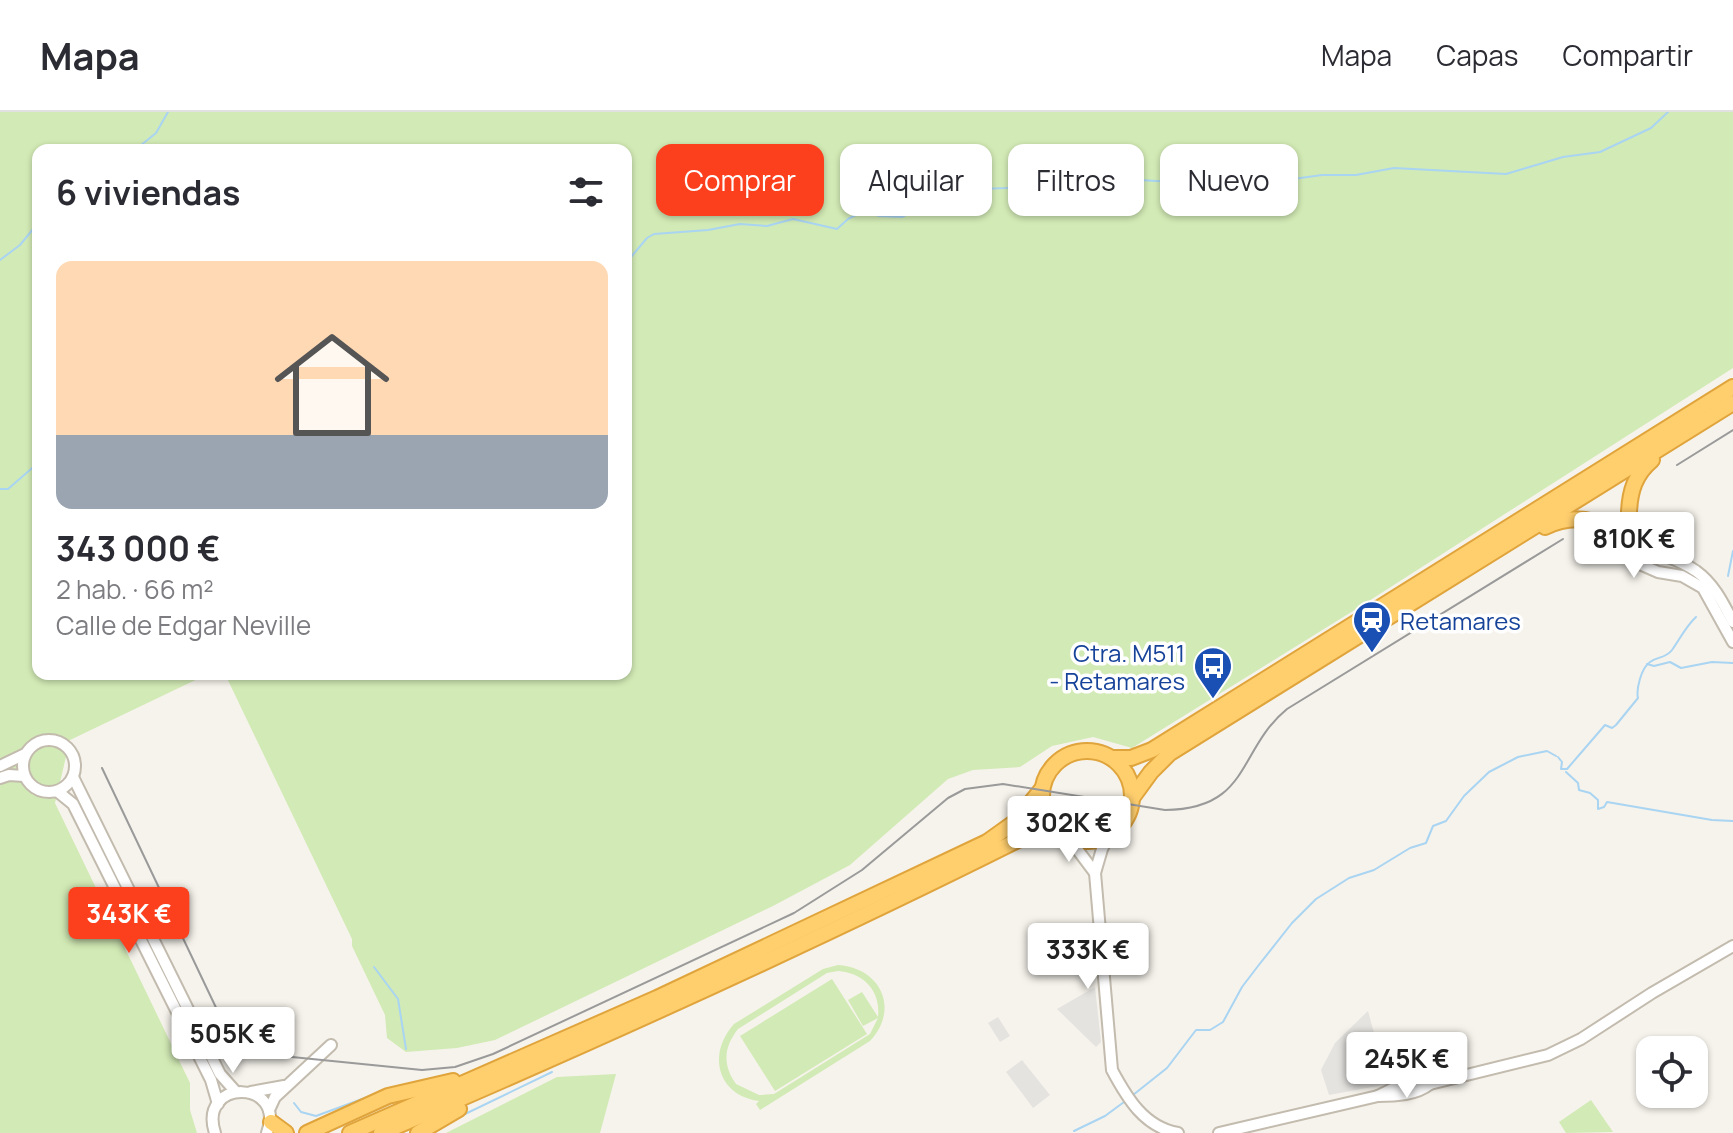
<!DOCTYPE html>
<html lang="es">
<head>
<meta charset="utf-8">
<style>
  body { margin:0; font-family:Manrope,sans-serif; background:#f2f2f3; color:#2b2b33; height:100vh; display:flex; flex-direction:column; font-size:30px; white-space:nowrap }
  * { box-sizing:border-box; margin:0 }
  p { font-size:26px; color:#7c7c81 }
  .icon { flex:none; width:44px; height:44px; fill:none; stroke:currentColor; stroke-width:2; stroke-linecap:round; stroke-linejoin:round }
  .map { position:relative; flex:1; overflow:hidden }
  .drawer { position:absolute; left:32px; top:32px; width:600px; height:536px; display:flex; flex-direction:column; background:#fff; border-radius:16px; box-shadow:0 2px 6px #0004 }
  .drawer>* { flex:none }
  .banner { position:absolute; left:656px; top:32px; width:760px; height:72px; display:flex; gap:16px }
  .fabs { position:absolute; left:1636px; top:924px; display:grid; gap:16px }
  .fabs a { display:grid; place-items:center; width:72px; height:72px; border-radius:16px; background:#fff; box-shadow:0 2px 6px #0004; font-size:40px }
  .price { position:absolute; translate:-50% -68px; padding:0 18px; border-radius:8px; background:#fff; color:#222; font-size:26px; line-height:52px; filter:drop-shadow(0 2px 4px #0008) }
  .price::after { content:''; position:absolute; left:50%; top:48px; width:24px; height:18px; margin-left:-12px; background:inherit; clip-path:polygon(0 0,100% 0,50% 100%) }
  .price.current { background:#fc3f1d; color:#fff }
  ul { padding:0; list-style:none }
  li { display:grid; align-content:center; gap:16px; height:424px; padding:0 24px }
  li span { display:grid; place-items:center; height:248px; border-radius:16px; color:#555 }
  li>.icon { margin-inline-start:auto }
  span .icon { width:144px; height:144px; fill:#fffc; stroke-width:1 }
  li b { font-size:34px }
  h2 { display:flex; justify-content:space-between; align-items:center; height:96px; padding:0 24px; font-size:34px }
  .pill { padding:0 28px; border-radius:16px; background:#fff; box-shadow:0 2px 6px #0004; font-size:28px; line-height:72px }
  .pill.current { background:#fc3f1d; color:#fff }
  header { display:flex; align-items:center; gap:48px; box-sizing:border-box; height:112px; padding:0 40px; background:#fff; border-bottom:2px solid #e1e1e2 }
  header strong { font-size:38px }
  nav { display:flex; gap:44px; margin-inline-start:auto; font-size:28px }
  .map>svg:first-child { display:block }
  .green { fill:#d2eab5; fill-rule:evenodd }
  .parking { fill:#e5e3e0 }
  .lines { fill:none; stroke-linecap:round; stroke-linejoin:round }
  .stream { stroke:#a9d4f2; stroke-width:2 }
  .minor-casing { stroke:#c2bbae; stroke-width:14 }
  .highway-casing { stroke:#e0a43c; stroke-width:18 }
  .minor { stroke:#fff; stroke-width:10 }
  .highway { stroke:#ffcf6e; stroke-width:14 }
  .tram { stroke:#9a9a9a; stroke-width:2 }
  .labels { text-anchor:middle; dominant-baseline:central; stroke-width:7; stroke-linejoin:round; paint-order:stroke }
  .transit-label { font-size:24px; fill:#164399; stroke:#fff; text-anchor:start }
</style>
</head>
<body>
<header>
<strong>Mapa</strong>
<nav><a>Mapa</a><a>Capas</a><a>Compartir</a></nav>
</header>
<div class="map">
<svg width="1733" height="1021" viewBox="0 0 1733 1021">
  <rect width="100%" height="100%" fill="#f6f3ec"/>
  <!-- green -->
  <g class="green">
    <path d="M0 0H1733V256L1361 494 1132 636 1093 625 1052 634 1020 655 973 658 948 667 850 753 773 794 495 928 457 936 406 940 387 926 385 903 352 834V827L225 562H626V38H38V562H208L70 628 55 691 190 971V998L197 1021H0Z"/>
    <path d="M838 853C881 856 900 897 870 929L760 998 756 992 759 989C717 983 707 942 734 912L823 857ZM838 859C864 861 881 879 878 905L862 880 848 888 863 914 878 906 870 922 774 982 759 983 736 972C722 952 724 935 738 917L827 861Z"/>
    <path d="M832 867 867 922 775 979 740 924Z"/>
    <path d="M616 962 600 1021H446L557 965Z"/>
    <path d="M1591 988 1613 1020 1566 1021 1559 1010Z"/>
  </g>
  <!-- parking -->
  <g class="parking">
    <path d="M1095 875 1101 930 1096 935 1057 897Z"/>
    <path d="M1368 899 1388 972 1329 983 1321 958 1335 931Z"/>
    <path d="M998 905 1010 924 1000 930 988 911Z"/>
    <path d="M1022 948 1050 983 1033 996 1006 960Z"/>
  </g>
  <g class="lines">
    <!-- stream -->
    <g class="stream">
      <path d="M135 38 156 21 168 0"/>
      <path d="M0 148 20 133 38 111"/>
      <path d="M626 151 647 126 654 122 708 118 740 112 767 114 793 107 837 117 848 107 864 99 879 104 902 105 955 78 1006 76 1105 66 1243 74 1322 63H1356L1394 56 1506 62 1563 45 1600 40 1651 16 1668 0"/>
      <path d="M0 377H8L38 351"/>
      <path d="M1728 464 1733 439"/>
      <path d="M1647 552 1654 554 1670 550 1681 556 1712 550 1733 551"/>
      <path d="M1558 645 1562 650 1561 657H1567L1605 613 1612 616 1616 613 1638 586C1636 578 1641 556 1650 550 1658 544 1665 547 1672 538 1680 527 1686 514 1696 505"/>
      <path d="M1566 660 1578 671 1579 678 1590 681 1598 688V697L1604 695 1607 690 1712 708 1733 709"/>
      <path d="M374 855 398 887 406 937"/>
      <path d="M1133 983 1167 956 1196 918H1210L1223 910 1242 875 1258 854 1292 811 1316 787 1349 766 1374 758 1410 736 1426 731 1433 714 1446 709 1464 684 1489 660 1518 645 1547 639 1556 644"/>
      <path d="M294 991 301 1000 316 1004 373 983"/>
      <path d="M463 1003 552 960"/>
      <path d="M1074 1019 1105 1004 1124 990"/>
    </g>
    <!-- minor casing -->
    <g class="minor-casing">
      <g id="minor">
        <path d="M1629 400C1643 449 1662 436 1696 459 1714 472 1723 491 1733 510"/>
        <path d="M1607 416 1642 453 1658 460 1682 464 1703 476 1733 530"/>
        <circle cx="49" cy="654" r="26"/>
        <path d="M0 654 25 642"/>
        <path d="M73 665 220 962 236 980"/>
        <path d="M0 666 9 663 24 664"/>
        <path d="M57 679 73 692 211 968 218 992"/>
        <path d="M1109 723 1102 737 1095 761 1112 958C1127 986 1144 1015 1178 1021"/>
        <path d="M1068 725 1095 761"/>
        <path d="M251 980 284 974"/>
        <path d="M1378 984 1402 972H1430L1548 943 1581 927 1652 881 1733 834"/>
        <path d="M269 998 275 985 331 933"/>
        <path d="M215 1021C197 966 287 967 267 1021"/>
        <path d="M1219 1021 1378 984C1396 984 1416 983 1430 972"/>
      </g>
    </g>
    <!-- highway casing -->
    <g class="highway-casing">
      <g id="highway">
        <path d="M1629 400C1630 379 1635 362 1652 348"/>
        <path d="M1545 415C1565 405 1588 404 1607 416"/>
        <circle cx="1087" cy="684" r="45"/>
        <path d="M1112 646H1131L1152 638 1733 275"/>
        <path d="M1132 686 1151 660 1170 641 1733 291"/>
        <path d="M271 1010 286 1021"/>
        <path d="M307 1021 388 984 453 969"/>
        <path d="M350 1021 657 886 987 730 1015 710 1042 677"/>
        <path d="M381 1021C600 927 817 829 1030 722L1055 716"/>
        <path d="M418 1021 459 997"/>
      </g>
    </g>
    <!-- minor -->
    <use href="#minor" class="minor"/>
    <!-- highway -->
    <use href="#highway" class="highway"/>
    <!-- tram -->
    <g class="tram">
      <path d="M1677 353 1733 318"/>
      <path d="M102 656 220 904C232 927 246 940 272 943L422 958 455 955 493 942 794 801 862 758 948 686 965 677 1003 672 1165 698C1251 697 1237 638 1287 597L1563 427"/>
    </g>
  </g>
  <!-- icons -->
  <defs>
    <g id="station-pin" transform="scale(2)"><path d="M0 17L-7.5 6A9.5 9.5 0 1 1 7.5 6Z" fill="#1a4fb4" stroke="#fff"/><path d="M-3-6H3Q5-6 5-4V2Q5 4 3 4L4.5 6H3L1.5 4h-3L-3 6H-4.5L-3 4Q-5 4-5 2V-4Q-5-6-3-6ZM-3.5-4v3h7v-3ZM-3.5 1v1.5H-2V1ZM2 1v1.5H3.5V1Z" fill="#fff"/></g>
    <g id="bus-pin" transform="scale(2)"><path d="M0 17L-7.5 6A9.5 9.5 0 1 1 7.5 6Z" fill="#1a4fb4" stroke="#fff"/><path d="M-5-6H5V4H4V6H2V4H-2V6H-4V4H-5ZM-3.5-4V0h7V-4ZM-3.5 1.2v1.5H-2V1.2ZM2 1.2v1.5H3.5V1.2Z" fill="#fff"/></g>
  </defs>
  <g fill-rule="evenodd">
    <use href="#station-pin" x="1372" y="508"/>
    <use href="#bus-pin" x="1213" y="554"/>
  </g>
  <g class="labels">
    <!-- transit labels -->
    <g class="transit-label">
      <text x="1400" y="508">Retamares</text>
      <text x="1185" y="540" text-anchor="end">Ctra. M511<tspan x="1185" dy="28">- Retamares</tspan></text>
    </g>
  </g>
</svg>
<div class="fabs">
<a><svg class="icon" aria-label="locate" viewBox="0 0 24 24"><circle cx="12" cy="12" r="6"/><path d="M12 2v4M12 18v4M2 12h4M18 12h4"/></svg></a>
</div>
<b class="price" style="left:1634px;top:468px">810K €</b>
<b class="price" style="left:1069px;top:752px">302K €</b>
<b class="price current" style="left:129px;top:843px">343K €</b>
<b class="price" style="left:1088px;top:879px">333K €</b>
<b class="price" style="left:233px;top:963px">505K €</b>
<b class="price" style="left:1407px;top:988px">245K €</b>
<div class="banner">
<a class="pill current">Comprar</a>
<a class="pill">Alquilar</a>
<a class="pill">Filtros</a>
<a class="pill">Nuevo</a>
</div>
<section class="drawer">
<h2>6 viviendas<svg class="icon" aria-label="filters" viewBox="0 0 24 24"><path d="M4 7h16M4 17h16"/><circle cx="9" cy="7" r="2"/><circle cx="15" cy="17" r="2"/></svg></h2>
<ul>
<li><span style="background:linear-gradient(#ffd9b3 70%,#9aa5b1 0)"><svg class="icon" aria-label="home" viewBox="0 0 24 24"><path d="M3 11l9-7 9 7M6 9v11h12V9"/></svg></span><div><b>343 000 €</b><p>2 hab. · 66 m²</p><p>Calle de Edgar Neville</p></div></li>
</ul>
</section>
</div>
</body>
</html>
